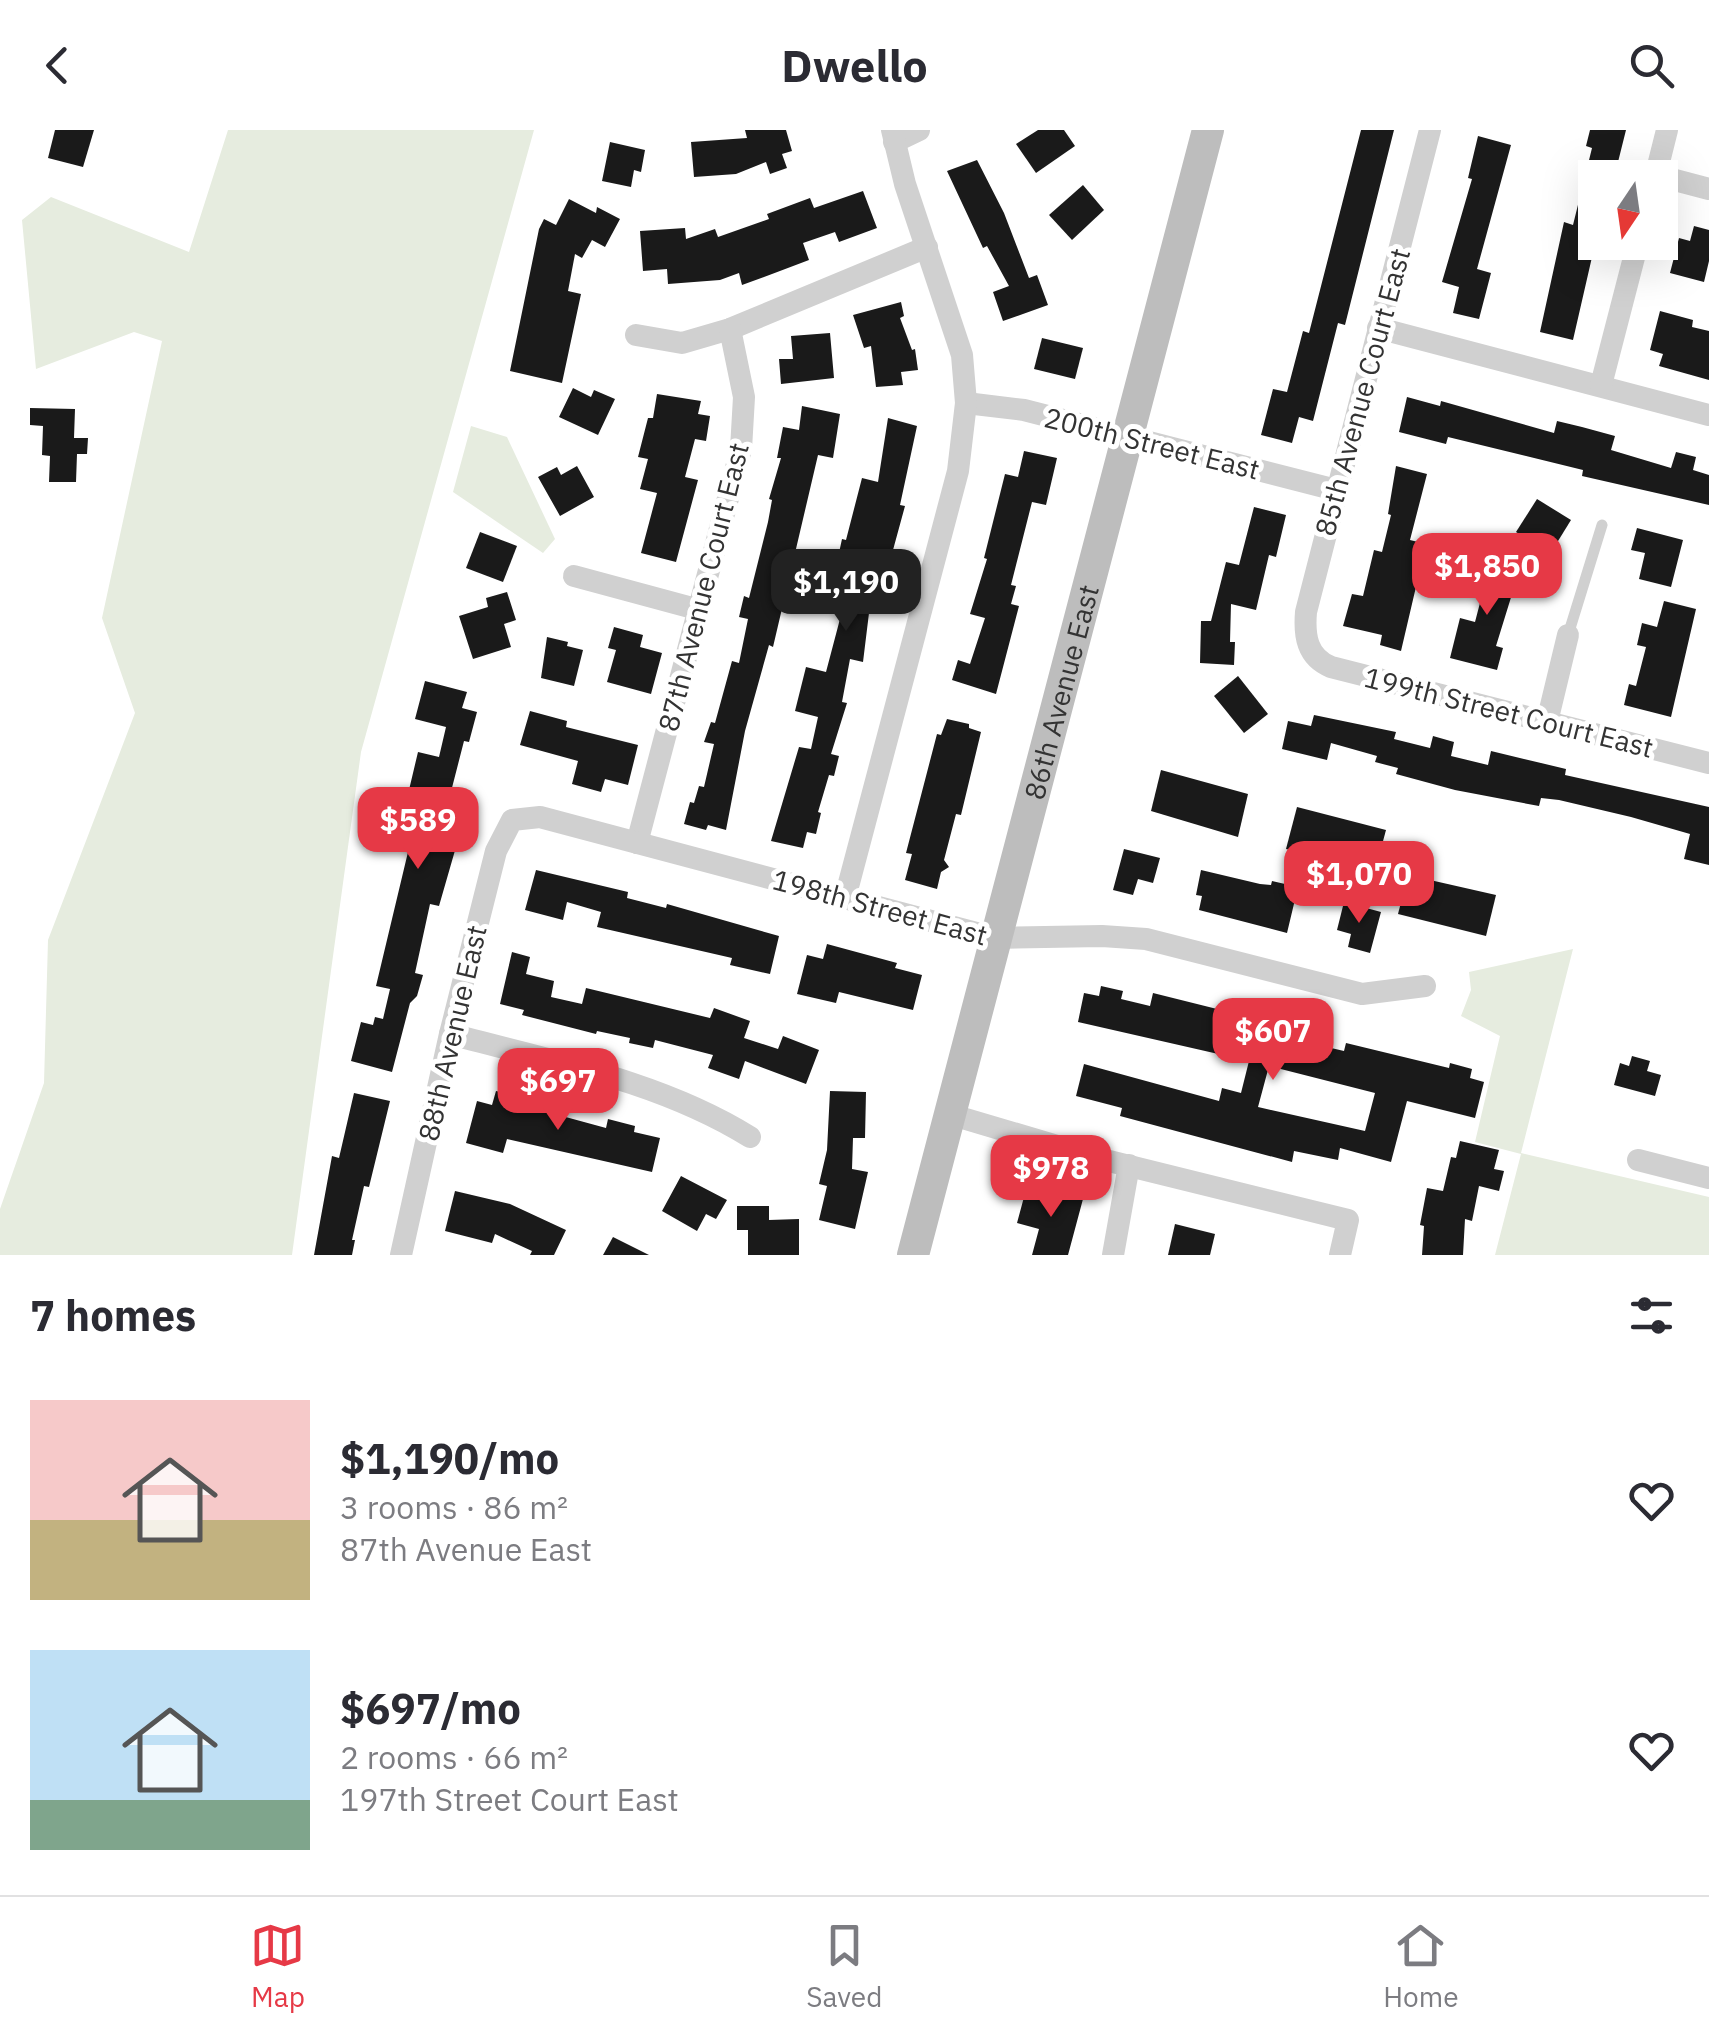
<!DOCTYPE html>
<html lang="en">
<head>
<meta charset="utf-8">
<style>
  body { margin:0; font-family:"IBM Plex Sans",sans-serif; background:#f2f2f3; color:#2b2b33; height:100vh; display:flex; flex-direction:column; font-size:38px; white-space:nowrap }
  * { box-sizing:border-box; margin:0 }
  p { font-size:32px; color:#7c7c81 }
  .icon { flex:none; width:55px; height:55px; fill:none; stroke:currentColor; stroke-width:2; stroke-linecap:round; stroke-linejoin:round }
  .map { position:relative; height:1125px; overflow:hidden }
  .side { display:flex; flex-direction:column; background:#fff; flex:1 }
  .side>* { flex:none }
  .needle { width:65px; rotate:193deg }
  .tools { position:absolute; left:1578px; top:30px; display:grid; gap:20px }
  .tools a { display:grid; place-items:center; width:100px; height:100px; border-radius:0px; background:#fff; box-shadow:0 10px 40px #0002; font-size:50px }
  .price { position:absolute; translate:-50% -85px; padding:0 22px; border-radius:20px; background:#e63946; color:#fff; font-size:32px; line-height:65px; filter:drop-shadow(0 2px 5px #0008) }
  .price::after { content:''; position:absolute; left:50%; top:60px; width:30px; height:22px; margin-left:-15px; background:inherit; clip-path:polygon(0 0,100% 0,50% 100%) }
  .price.on { background:#222; color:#fff }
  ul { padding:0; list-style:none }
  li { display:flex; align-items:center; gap:30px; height:250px; padding:0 30px }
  li span { display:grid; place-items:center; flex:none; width:280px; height:200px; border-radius:0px; color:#555 }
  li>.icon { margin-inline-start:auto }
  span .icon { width:120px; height:120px; fill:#fffc; stroke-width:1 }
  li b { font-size:42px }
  h2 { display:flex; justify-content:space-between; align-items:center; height:120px; padding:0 30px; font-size:42px }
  header { display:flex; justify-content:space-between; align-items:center; height:130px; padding:0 30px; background:#fff; font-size:45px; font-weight:700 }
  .tab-bar { display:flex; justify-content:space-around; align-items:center; height:140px; border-top:2px solid #e1e1e2; background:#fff; font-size:28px; color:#7c7c81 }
  .tab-bar a { display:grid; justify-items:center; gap:5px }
  .tab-bar .on { color:#e63946 }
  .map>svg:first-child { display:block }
  .green { fill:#e6ecdf }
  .building { fill:#1a1a1a; fill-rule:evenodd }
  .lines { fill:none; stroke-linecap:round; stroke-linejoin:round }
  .lane { stroke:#d0d0d0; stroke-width:11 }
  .street { stroke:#d0d0d0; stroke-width:22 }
  .secondary { stroke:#bdbdbd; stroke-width:32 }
  .labels { text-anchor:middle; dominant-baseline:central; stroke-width:10; stroke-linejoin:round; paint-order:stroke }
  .street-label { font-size:28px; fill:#333; stroke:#fff }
</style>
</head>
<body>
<header><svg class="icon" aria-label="back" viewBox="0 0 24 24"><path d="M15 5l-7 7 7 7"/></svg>Dwello<svg class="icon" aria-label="search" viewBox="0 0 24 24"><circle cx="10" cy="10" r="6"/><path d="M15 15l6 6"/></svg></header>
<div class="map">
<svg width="1709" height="1125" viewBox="0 0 1709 1125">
  <rect width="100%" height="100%" fill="#fff"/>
  <!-- green -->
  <g class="green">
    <path d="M228 0H534L361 622 292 1125H0V1079L44 953 48 810 135 583 102 488 162 211 134 202 36 239 22 90 51 67 189 122Z"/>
    <path d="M471 296 507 307 555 409 543 423 453 362Z"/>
    <path d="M1573 819 1521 1023 1709 1067V1125H1495L1521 1024 1475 1012 1500 906 1461 886 1471 860 1469 842Z"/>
  </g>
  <!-- building -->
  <g class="building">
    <path d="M55 0H94L83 37 48 28Z"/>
    <path d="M745 0H786L792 21 782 24 787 38 770 44 766 32 736 44 694 47 691 12 747 8Z"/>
    <path d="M1038 0H1064L1075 16 1036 43 1016 14Z"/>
    <path d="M1361 0H1394L1345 195 1338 193 1313 291 1299 287 1292 313 1261 305 1273 259 1287 262 1303 201 1309 203Z"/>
    <path d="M1590 0H1626L1614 48H1595V114L1573 210 1540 202 1564 92 1573 95 1592 18 1586 16Z"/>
    <path d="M1478 6 1511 15 1477 139 1491 143 1479 189 1453 183 1459 157 1442 152 1472 49 1468 48Z"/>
    <path d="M610 12 645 20 641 42 634 40 631 57 602 51Z"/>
    <path d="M977 30 1004 83 1029 148 1037 145 1048 175 1003 191 993 162 1009 156 987 116 983 118 947 41Z"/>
    <path d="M1083 55 1104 80 1072 110 1049 85Z"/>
    <path d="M863 61 877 98 839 112 835 102 803 113 809 130 772 144 742 155 739 143 720 150 668 154 667 139 643 141 640 101 685 98 686 109 715 99 718 107 769 89 767 84 810 68 814 78Z"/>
    <path d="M569 69 596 83 597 77 620 89 605 117 592 110 582 128 575 124 568 161 581 164 562 253 510 241 539 99 544 89 556 95Z"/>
    <path d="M1694 96 1709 100V131L1704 152 1670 143 1679 108 1690 111Z"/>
    <path d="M901 172 904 186 900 188 912 220 915 219 918 240 901 242 903 255 876 257 871 216 864 218 853 185Z"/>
    <path d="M1660 181 1693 190 1692 197 1709 201V250L1659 236 1663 224 1650 220Z"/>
    <path d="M830 203 834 248 781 254 779 229H793L791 206Z"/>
    <path d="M1042 208 1083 218 1075 249 1034 239Z"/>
    <path d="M573 258 591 267 594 260 615 269 598 305 559 287Z"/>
    <path d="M657 264 701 271 698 284 710 286 706 311 695 309 685 347 698 350 676 432 641 423 657 363 640 359 648 329 638 327 648 288H653Z"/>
    <path d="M1407 267 1440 276 1441 271 1554 303 1557 291 1582 297 1615 306 1611 320 1671 338 1676 322 1696 327 1693 340 1709 345V375L1582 346 1583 340 1448 307 1446 314 1399 302Z"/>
    <path d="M802 276 840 284 833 328 818 325 773 517 769 515 745 601 726 700 708 695 706 700 684 694 690 672 694 673 699 656 704 657 714 614 704 612 711 592 715 593 732 531 739 533 748 489 739 487 744 466 749 468 768 392 772 370 769 369 781 328H777L783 297 799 300Z"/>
    <path d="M30 278 75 279 74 308H88L87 324H77L76 352H49L50 326 42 325 43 296 30 295Z"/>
    <path d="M888 288 917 296 900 375 905 376 887 442 869 438 858 479 869 483 863 532 850 529 842 572 847 573 831 624 839 626 834 646 829 645 818 682 821 683 816 704 807 702 803 718 771 711 799 617 811 619 818 587 795 581 806 537 826 542 850 451 834 446 842 409 846 410 862 348 878 352Z"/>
    <path d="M1024 321 1057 328 1046 375 1032 372 1011 455 1016 456 1011 474 1019 476 996 564 952 550 958 530 970 534 985 488 970 484 987 429 984 428 1005 344 1018 347Z"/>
    <path d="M577 336 594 367 560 386 538 347 557 337 561 345Z"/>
    <path d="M1396 336 1427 344 1410 410 1426 414 1401 521 1380 515 1382 505 1343 496 1352 464 1363 466 1374 420 1382 422 1391 385 1388 384Z"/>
    <path d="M1537 369 1571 390 1550 424 1516 402Z"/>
    <path d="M1254 377 1286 385 1276 427 1269 425 1256 480 1231 474 1230 512H1235L1234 535 1200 533 1201 491H1211L1226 432 1239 435Z"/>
    <path d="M1637 398 1683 410 1671 457 1639 449 1645 423 1631 420Z"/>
    <path d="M480 402 517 416 503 452 466 438Z"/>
    <path d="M1492 427 1521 435 1496 516 1503 518 1497 540 1450 528 1460 488 1475 492Z"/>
    <path d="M507 462 516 490 504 494 511 517 473 529 459 486 488 477 486 468Z"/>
    <path d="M1664 471 1696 479 1671 587 1624 575 1629 554 1636 556 1646 517 1637 515 1642 493 1657 497Z"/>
    <path d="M614 497 643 505 640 517 662 523 651 564 607 552 616 520 608 518Z"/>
    <path d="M547 507 568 512 567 516 583 520 574 556 541 548Z"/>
    <path d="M1238 546 1268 584 1244 603 1214 566Z"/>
    <path d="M425 551 467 562 462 578 477 582 469 612 464 611 444 689 448 690 443 706 458 710 439 776 430 774 415 843 423 845 417 866 410 873 392 942 351 931 361 892 373 895 375 887 383 889 390 859 376 856 408 722 395 719 418 622 439 627 446 597 415 589Z"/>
    <path d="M530 581 567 591 566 597 638 615 628 655 605 649 601 662 572 654 578 631 520 615Z"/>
    <path d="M1314 585 1396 602 1394 609 1430 618 1433 606 1454 612 1451 626 1488 635 1491 621 1566 639 1565 645 1709 677V735L1684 729 1690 704 1631 687 1559 670 1541 668 1539 676 1455 660 1396 644 1398 638 1375 632 1377 626 1331 613 1327 630 1282 619 1288 591 1311 596Z"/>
    <path d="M947 589 969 594V598L981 602 961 685 956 684 944 730 949 737 941 742 937 759 905 750 912 724 906 723 937 604 941 605Z"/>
    <path d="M1161 640 1248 664 1238 707 1151 681Z"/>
    <path d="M1297 677 1386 700 1375 741 1286 719Z"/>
    <path d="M1124 719 1160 728 1153 753 1138 749 1133 765 1113 760Z"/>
    <path d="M536 740 628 762 627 768 666 778 667 774 779 806 770 844 730 835 732 828 597 797 601 782 567 772 563 790 525 780Z"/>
    <path d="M1201 740 1260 754 1271 755 1272 751 1298 757 1287 803 1199 780 1202 766 1196 765Z"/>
    <path d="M1408 745 1496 765 1486 806 1398 784Z"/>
    <path d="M1344 772 1381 782 1370 823 1348 817 1351 804 1337 800Z"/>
    <path d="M827 814 897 833 895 838 922 845 913 880 839 862 836 873 797 864 807 825 823 829Z"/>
    <path d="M512 822 530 827 526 844 554 851 551 867 582 874 586 858 710 888 714 878 750 891 744 908 778 919 783 906 819 920 806 954 745 931 739 949 708 938 713 925 655 910 653 918 629 913 630 908 597 901 596 904 522 885 524 880 500 874Z"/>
    <path d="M1101 856 1123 861 1121 869 1150 876 1153 863 1317 904 1314 914 1344 921 1346 913 1449 938 1450 933 1472 939 1470 948 1484 952 1475 988 1407 971 1391 1032 1340 1018 1338 1030 1294 1021 1292 1032 1120 986 1122 978 1076 966 1084 934 1219 971 1222 958 1241 963 1249 931 1078 892 1084 863 1099 866ZM1269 936 1375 963 1365 1001 1258 977Z"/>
    <path d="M1632 926 1650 931 1647 941 1661 945 1655 966 1614 955 1620 933 1629 936Z"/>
    <path d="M496 961 564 978 562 986 606 998 608 989 635 996 634 1002 660 1008 652 1042 507 1009 503 1023 466 1013 477 971 492 975Z"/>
    <path d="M830 961 866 962 865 1008H853L852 1039 868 1042 855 1099 819 1090 827 1056 819 1054 827 1020Z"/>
    <path d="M354 963 390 971 369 1057 364 1056 352 1110H355L352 1125H314L332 1026 339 1028Z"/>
    <path d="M1460 1011 1499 1020 1494 1039 1504 1041 1499 1061 1479 1056 1472 1091 1465 1089 1463 1125H1422L1424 1096 1420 1095 1427 1058 1443 1061 1451 1027 1456 1028Z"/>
    <path d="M681 1046 727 1070 716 1089 706 1084 697 1101 662 1081Z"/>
    <path d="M1032 1056 1083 1069 1068 1125H1032L1039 1099 1017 1093 1024 1067 1029 1068Z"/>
    <path d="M455 1061 510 1074 566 1100 554 1125H530L532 1121 495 1104 492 1113 445 1101Z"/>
    <path d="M737 1076H769V1090L799 1089V1125H748V1100H737Z"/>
    <path d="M1175 1094 1215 1104 1210 1125H1168Z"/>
    <path d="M613 1107 649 1125H603Z"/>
  </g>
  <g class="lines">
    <!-- lane -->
    <path class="lane" d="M1568 505 1602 395"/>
    <!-- street -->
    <g class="street">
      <path d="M1430 0 1306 482C1304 506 1307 527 1331 537L1709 633"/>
      <path d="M894 12 919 0"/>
      <path d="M1656 45 1709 59"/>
      <path d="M1655 48 1667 0"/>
      <path d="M1378 198 1709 285"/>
      <path d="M636 205 682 213 730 199 927 117"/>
      <path d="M1601 255 1638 112"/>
      <path d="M966 273 1024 280 1336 360"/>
      <path d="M574 446 700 480"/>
      <path d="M1547 592 1568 505"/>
      <path d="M637 713 741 319 744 267 730 199"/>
      <path d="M845 768 958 341 966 273 962 225 905 54 892 0"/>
      <path d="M450 904C551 931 660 951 750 1007"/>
      <path d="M949 984 1101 1029 1348 1090 1340 1125"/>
      <path d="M1638 1030 1709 1048"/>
      <path d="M401 1125 450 904 496 721 512 690 540 687 995 808 1102 806 1146 809 1362 864 1425 856"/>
      <path d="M1113 1125 1129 1035"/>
    </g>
    <!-- secondary -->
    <path class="secondary" id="s1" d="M913 1125 1208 0"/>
  </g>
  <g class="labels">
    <!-- street labels -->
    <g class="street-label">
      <text transform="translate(1362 262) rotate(-75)">85th Avenue Court East</text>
      <text transform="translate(1152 313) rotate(14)">200th Street East</text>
      <text transform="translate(703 457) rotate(-76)">87th Avenue Court East</text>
      <text stroke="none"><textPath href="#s1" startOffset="582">86th Avenue East</textPath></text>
      <text transform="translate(1509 582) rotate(14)">199th Street Court East</text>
      <text transform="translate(880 777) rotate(15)">198th Street East</text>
      <text transform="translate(452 903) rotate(-77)">88th Avenue East</text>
    </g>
  </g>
</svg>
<div class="tools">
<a><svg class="needle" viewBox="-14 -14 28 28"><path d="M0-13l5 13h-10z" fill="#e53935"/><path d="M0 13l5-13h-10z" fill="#7c7c81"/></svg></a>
</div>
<b class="price" style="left:1487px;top:488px">$1,850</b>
<b class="price on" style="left:846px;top:504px">$1,190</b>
<b class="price" style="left:418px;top:742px">$589</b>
<b class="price" style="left:1359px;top:796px">$1,070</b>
<b class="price" style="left:1273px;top:953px">$607</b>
<b class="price" style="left:558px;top:1003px">$697</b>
<b class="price" style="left:1051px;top:1090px">$978</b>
</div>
<section class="side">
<h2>7 homes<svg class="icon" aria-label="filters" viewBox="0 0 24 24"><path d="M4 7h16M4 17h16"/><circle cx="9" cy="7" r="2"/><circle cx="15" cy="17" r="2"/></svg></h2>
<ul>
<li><span style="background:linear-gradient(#f6c9c9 60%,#c2b280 0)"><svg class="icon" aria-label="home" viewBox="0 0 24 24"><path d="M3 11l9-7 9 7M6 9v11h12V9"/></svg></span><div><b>$1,190/mo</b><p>3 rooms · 86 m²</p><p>87th Avenue East</p></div><svg class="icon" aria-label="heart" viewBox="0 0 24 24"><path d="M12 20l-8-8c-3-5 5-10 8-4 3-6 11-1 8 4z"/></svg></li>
<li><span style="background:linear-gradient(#bfe0f5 75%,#7fa58c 0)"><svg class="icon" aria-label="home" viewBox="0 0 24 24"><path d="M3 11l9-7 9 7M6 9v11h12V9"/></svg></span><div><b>$697/mo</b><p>2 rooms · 66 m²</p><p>197th Street Court East</p></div><svg class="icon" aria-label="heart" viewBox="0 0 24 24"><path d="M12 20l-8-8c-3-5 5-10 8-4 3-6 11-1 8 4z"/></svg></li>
</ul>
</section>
<nav class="tab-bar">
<a class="on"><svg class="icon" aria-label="map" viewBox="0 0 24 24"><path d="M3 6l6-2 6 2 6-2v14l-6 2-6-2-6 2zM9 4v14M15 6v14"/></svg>Map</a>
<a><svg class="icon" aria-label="saved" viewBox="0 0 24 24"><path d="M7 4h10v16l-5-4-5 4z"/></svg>Saved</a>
<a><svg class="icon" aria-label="home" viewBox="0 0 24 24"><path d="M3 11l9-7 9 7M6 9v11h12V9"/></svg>Home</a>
</nav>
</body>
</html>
